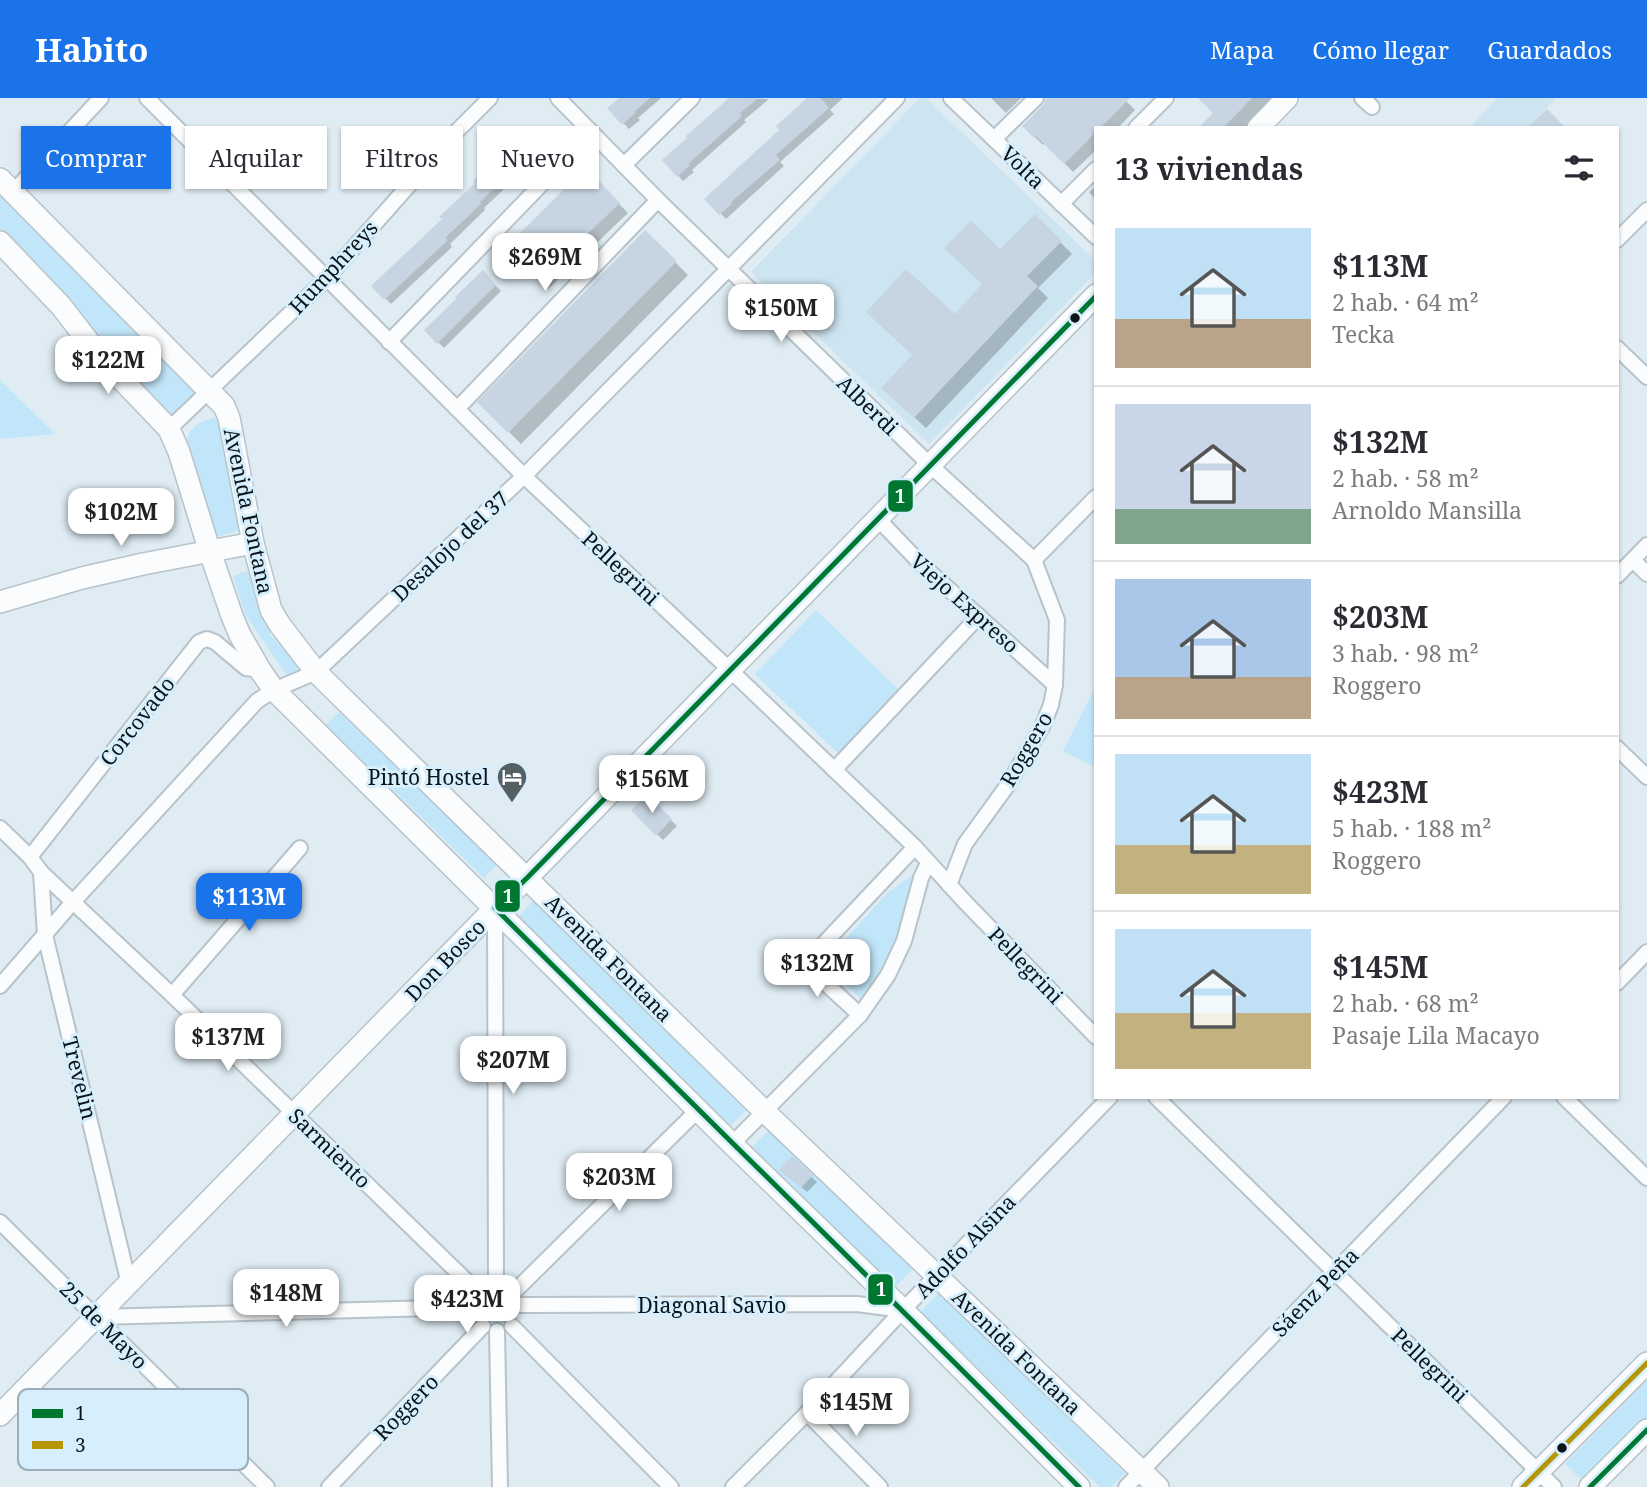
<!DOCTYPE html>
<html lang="es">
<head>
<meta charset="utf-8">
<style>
  body { margin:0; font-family:"Noto Serif",serif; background:#f2f2f3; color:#2b2b33; height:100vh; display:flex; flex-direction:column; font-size:26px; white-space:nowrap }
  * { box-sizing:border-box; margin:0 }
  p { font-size:23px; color:#7c7c81 }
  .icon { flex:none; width:38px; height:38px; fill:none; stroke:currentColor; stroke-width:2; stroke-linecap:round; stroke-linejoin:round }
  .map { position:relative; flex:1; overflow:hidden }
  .sheet { position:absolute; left:1094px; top:28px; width:525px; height:973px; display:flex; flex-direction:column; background:#fff; border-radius:0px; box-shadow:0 2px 5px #0004 }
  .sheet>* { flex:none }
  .hud { position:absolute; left:21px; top:28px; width:665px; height:63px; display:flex; gap:14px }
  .price { position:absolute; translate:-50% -60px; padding:0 16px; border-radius:14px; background:#fff; color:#222; font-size:23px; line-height:46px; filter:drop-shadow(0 2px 4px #0008) }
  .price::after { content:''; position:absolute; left:50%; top:42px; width:21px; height:16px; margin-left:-10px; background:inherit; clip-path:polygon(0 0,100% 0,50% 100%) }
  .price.current { background:#1a73e8; color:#fff }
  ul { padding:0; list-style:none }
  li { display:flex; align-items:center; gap:21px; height:175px; padding:0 21px }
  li+li { border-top:2px solid #e1e1e2 }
  li span { display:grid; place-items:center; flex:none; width:196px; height:140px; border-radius:0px; color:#555 }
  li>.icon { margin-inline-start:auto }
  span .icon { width:84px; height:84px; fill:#fffc; stroke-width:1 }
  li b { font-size:30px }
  h2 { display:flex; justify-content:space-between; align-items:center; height:84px; padding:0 21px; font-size:30px }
  .tag { padding:0 24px; border-radius:0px; background:#fff; box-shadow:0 2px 5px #0004; font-size:24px; line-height:63px }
  .tag.current { background:#1a73e8; color:#fff }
  header { display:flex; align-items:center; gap:42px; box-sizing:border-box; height:98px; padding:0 35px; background:#1a73e8; color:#fff }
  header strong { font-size:33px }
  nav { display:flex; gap:38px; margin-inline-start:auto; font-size:24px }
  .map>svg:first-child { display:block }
  .built { fill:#cde4f1 }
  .green { fill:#c2e6f9 }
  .shadow { fill:#0003 }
  .building { fill:#c7d5e3 }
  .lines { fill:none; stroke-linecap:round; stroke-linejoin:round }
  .street-casing { stroke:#b8c3c9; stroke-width:18 }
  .secondary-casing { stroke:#b8c3c9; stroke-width:24 }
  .street { stroke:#fafcfd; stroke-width:14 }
  .secondary { stroke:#fafcfd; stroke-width:21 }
  .bus-1-casing { stroke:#d7effc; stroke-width:10 }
  .bus-2-casing { stroke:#d7effc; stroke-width:10 }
  .bus-1 { stroke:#007731; stroke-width:5 }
  .bus-2 { stroke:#b69607; stroke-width:5 }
  .bus-dot { fill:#0b1418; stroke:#d7effc; stroke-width:2.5 }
  .labels { text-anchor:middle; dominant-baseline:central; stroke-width:6; stroke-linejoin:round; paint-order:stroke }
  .street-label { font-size:21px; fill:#0b1418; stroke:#d7effc }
  .poi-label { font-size:21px; fill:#0b1418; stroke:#d7effc; text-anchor:end }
  .key { fill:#d7effc; stroke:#9aadb8; stroke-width:2 }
  .key-label { font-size:19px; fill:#0b1418 }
  .line-badge { stroke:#d7effc; stroke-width:2.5 }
  .badge-label { font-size:19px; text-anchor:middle; font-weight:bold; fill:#fff }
</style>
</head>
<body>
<header>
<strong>Habito</strong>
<nav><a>Mapa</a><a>Cómo llegar</a><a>Guardados</a></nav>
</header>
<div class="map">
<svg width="1647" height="1389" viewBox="0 0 1647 1389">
  <rect width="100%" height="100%" fill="#dfecf4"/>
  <!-- built -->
  <g class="built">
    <path d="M920 0H926L1096 163 1095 175 929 346 751 174Z"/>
    <path d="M1497 0H1556L1527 30H1470Z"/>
  </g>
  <!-- green -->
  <g class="green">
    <path d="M0 93 198 293 169 320 120 270 42 175 0 131Z"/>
    <path d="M0 282 55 336 0 341Z"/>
    <path d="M214 320 227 330 244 431 217 439 185 352C187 332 195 324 214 320Z"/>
    <path d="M253 471 271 538 301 569 287 578 245 516 233 478Z"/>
    <path d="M816 512 900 593 839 656 755 576Z"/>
    <path d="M1095 590V669L1063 653Z"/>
    <path d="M339 614 497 767 484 780 326 627Z"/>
    <path d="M914 776 893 851 862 902 824 865 887 795Z"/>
    <path d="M535 801 748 1010 729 1030 516 821Z"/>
    <path d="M769 1032 913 1171 894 1190 750 1051Z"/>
    <circle cx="498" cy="1210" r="16"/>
    <path d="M939 1195 1125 1375 1111 1389H1100L920 1214Z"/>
    <path d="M1647 1282V1321L1585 1385 1565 1366Z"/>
  </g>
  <!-- shadow -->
  <g class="shadow">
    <path d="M621 0H661L638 20 640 22 629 31 610 10Z"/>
    <path d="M731 0 769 1 744 22 746 24 692 72 694 74 683 83 664 62Z"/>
    <path d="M810 0H843L830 12 834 16 780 64 784 68 726 121 707 101 782 32Z"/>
    <path d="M991 0H1021L1006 15Z"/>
    <path d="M1051 0H1123L1135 12 1118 30H1096V52L1073 74 1045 45 1043 47 1024 28Z"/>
    <path d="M1201 0H1273L1244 30H1200L1215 15Z"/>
    <path d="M502 59 519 77 484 110 485 112 450 146 452 149 391 206 373 188 445 121Z"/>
    <path d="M586 72 628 115 548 191 508 150Z"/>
    <path d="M1096 88V102L1089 94Z"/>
    <path d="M1035 119 1072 156 1038 190 1048 200 926 330 895 301 955 218 984 186Z"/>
    <path d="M645 134 688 177 521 346 479 304Z"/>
    <path d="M483 175 501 193 444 250 426 232Z"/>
    <path d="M647 698 677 728 663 742 633 712Z"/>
    <path d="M792 1061 817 1084 807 1094 787 1077Z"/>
  </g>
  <!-- building -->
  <g class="building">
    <path d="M619 0H650L634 14 635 15 622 27 607 10Z"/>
    <path d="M729 0H758L740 15 742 18 688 66 690 67 677 79 662 62 687 40 685 39Z"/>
    <path d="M807 0H821L829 10 776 57 780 62 731 104 732 106 719 117 704 101 779 32 776 28Z"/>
    <path d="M1047 0H1130L1100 30H1096V34L1064 66 1035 37 1033 39 1022 28 1043 7Z"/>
    <path d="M1198 0H1252L1223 30H1198L1213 15Z"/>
    <path d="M1547 11 1566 30H1527Z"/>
    <path d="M502 56 515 70 480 104 481 106 445 140 448 142 384 202 371 188 442 121 439 119 475 85 473 83Z"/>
    <path d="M586 69 620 105 538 183 505 150Z"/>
    <path d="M1035 116 1062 143 1027 178 1038 188 914 320 881 290 912 257 866 214 906 171 955 216 982 186 944 150 971 123 1000 151Z"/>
    <path d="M645 132 677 163 508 335 477 304Z"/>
    <path d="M483 172 496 187 437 246 424 232 456 201 455 199Z"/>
    <path d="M647 696 672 721 656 738 631 712Z"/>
    <path d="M792 1058 813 1077 801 1090 779 1072Z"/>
  </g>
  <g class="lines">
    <!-- street casing -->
    <g class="street-casing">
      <g id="street">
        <path d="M147 0 524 378 730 572 915 749 965 804 1096 939"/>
        <path d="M558 0 658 102 930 367 1034 462 1057 522 1055 587 1051 607 1042 629 1007 688 965 746 949 787"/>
        <path d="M951 0 1096 139"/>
        <path d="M1362 0 1372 9"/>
        <path d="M1136 30 1166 0"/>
        <path d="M994 41 1036 0"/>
        <path d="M624 67 692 0"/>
        <path d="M13 94 101 0"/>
        <path d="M1061 106 1096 71"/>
        <path d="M1617 142 1647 112"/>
        <path d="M389 244 592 34"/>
        <path d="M1617 250 1647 279"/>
        <path d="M457 311 658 102"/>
        <path d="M169 331 326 181 456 34 490 0"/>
        <path d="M878 421 923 468 1055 587"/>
        <path d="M1034 462 1096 399"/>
        <path d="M1633 462 1647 476"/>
        <path d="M1617 478 1647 447"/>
        <path d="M1617 650 1647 679"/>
        <path d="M834 672 979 518"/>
        <path d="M0 730 30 759 41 774 172 897 479 1195"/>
        <path d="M30 759 199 544 207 541 215 544 246 570 260 572"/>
        <path d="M41 774 45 837 129 1186"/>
        <path d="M495 810 496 1186"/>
        <path d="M1617 885 1647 854"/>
        <path d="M0 888 73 804 257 603 274 592 316 574 524 378 897 0"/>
        <path d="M172 897 300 750"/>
        <path d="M860 917 812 873 810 865 813 857 915 749"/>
        <path d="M1156 999 1554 1389"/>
        <path d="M1564 999 1647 1080"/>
        <path d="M732 1046 860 917 888 877 904 843 921 780 928 765"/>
        <path d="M0 1124 267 1389"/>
        <path d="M515 1193 698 1012"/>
        <path d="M521 1207 857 1206 903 1212"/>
        <path d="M97 1219 473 1209"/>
        <path d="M512 1228 671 1389"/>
        <path d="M497 1233 500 1389"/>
        <path d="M807 1315 880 1389"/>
        <path d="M329 1389 483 1228"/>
        <path d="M733 1389 807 1315 903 1212 1110 999"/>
        <path d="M1126 1389 1504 999"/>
      </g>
    </g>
    <!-- secondary casing -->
    <g class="secondary-casing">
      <g id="secondary">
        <path d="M1258 30 1287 0"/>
        <path d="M0 81 224 308 229 320 253 445 271 512 280 527 316 574 764 1013 1158 1389"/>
        <path d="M0 144 61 208 102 261 169 331 179 354 210 454 232 518 240 537 260 572 274 592 732 1046 903 1212 1079 1389"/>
        <path d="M0 504 82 480 143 466 253 445"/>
        <path d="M0 1317 495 810 527 780 1096 197"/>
        <path d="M1523 1389 1647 1265"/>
        <path d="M1590 1389 1647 1332"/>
      </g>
    </g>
    <!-- street -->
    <use href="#street" class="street"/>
    <!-- secondary -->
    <use href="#secondary" class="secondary"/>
    <!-- bus-1 casing -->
    <g class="bus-1-casing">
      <g id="bus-1">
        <path d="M1079 1389C886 1195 689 1003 495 810L527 780 1096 198"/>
        <path d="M1590 1389 1647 1332"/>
      </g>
    </g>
    <!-- bus-2 casing -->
    <g class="bus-2-casing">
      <path id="bus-2" d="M1523 1389 1647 1265"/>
    </g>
    <!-- bus-1 -->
    <use href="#bus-1" class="bus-1"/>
    <!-- bus-2 -->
    <use href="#bus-2" class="bus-2"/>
  </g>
  <!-- icons -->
  <defs>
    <g id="hotel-pin" transform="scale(1.575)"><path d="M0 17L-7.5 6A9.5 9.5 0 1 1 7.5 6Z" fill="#556065" stroke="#d7effc"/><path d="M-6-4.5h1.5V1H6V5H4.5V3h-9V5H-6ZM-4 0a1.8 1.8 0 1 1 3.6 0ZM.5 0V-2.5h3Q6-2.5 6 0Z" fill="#fff"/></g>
  </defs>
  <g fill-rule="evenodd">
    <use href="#hotel-pin" x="512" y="679"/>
  </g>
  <!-- markers -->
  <g class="bus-dot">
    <circle cx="1075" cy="220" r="6"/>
    <circle cx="1562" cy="1350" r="6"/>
  </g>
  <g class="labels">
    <!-- street labels -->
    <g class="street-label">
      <text transform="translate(1023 69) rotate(44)">Volta</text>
      <text transform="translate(333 169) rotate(-47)">Humphreys</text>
      <text transform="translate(868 307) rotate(44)">Alberdi</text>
      <text transform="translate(249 413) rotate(78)">Avenida Fontana</text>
      <text transform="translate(450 448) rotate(-43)">Desalojo del 37</text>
      <text transform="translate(621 470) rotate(43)">Pellegrini</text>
      <text transform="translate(965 505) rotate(42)">Viejo Expreso</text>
      <text transform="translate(137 623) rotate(-52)">Corcovado</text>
      <text transform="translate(1026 651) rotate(-60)">Roggero</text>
      <text transform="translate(609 860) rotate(45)">Avenida Fontana</text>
      <text transform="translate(445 862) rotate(-46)">Don Bosco</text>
      <text transform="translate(1026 867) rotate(46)">Pellegrini</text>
      <text transform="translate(80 980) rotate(76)">Trevelin</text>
      <text transform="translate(330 1050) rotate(44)">Sarmiento</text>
      <text transform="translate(965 1148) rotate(-46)">Adolfo Alsina</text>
      <text transform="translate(1315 1194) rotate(-46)">Sáenz Peña</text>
      <text x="712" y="1207">Diagonal Savio</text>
      <text transform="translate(104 1227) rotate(45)">25 de Mayo</text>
      <text transform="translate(1017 1254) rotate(44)">Avenida Fontana</text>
      <text transform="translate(1430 1267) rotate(44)">Pellegrini</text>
      <text transform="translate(406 1309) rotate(-46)">Roggero</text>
    </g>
    <!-- poi labels -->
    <g class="poi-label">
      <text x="489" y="679">Pintó Hostel</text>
    </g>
  </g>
  <!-- legend -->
  <rect x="18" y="1291" width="230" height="81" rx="10" class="key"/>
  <rect x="32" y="1311" width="31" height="9" fill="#007731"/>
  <rect x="32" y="1343" width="31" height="8" fill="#b69607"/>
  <g class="key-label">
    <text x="75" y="1322">1</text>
    <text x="75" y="1354">3</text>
  </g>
  <g class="line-badge">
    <rect x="887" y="381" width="27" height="34" rx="7" fill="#007731"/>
    <rect x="494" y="781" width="27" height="34" rx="7" fill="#007731"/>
    <rect x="867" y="1175" width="27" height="33" rx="7" fill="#007731"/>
  </g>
  <g class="badge-label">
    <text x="900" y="405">1</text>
    <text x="508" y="805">1</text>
    <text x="881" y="1198">1</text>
  </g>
</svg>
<b class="price" style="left:545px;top:195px">$269M</b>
<b class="price" style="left:781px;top:246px">$150M</b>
<b class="price" style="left:108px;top:298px">$122M</b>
<b class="price" style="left:121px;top:450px">$102M</b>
<b class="price" style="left:652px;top:717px">$156M</b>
<b class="price current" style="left:249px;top:835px">$113M</b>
<b class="price" style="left:817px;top:901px">$132M</b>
<b class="price" style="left:228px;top:975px">$137M</b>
<b class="price" style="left:513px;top:998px">$207M</b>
<b class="price" style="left:619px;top:1115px">$203M</b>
<b class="price" style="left:286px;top:1231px">$148M</b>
<b class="price" style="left:467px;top:1237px">$423M</b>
<b class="price" style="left:856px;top:1340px">$145M</b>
<div class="hud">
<a class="tag current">Comprar</a>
<a class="tag">Alquilar</a>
<a class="tag">Filtros</a>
<a class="tag">Nuevo</a>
</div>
<section class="sheet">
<h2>13 viviendas<svg class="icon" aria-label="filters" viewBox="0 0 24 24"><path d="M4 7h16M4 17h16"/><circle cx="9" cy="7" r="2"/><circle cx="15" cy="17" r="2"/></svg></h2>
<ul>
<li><span style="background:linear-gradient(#bfe0f5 65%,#b9a48a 0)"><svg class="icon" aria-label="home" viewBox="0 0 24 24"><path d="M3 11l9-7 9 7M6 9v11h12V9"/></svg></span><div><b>$113M</b><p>2 hab. · 64 m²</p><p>Tecka</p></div></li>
<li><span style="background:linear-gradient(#c9d6e8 75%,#7fa58c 0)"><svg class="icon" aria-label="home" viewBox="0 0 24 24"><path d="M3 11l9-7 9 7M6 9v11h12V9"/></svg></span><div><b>$132M</b><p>2 hab. · 58 m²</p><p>Arnoldo Mansilla</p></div></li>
<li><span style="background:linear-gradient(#a9c7e8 70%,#b9a48a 0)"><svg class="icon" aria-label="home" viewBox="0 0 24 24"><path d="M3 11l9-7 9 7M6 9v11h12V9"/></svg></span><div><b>$203M</b><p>3 hab. · 98 m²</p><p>Roggero</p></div></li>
<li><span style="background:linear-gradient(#bfe0f5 65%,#c2b280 0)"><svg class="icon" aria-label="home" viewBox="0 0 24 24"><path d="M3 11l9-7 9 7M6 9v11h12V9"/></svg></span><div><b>$423M</b><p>5 hab. · 188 m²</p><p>Roggero</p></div></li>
<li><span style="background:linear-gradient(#bfe0f5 60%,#c2b280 0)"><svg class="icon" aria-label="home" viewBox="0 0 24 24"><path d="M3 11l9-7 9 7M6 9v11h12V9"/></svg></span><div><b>$145M</b><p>2 hab. · 68 m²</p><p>Pasaje Lila Macayo</p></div></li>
</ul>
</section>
</div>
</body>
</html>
